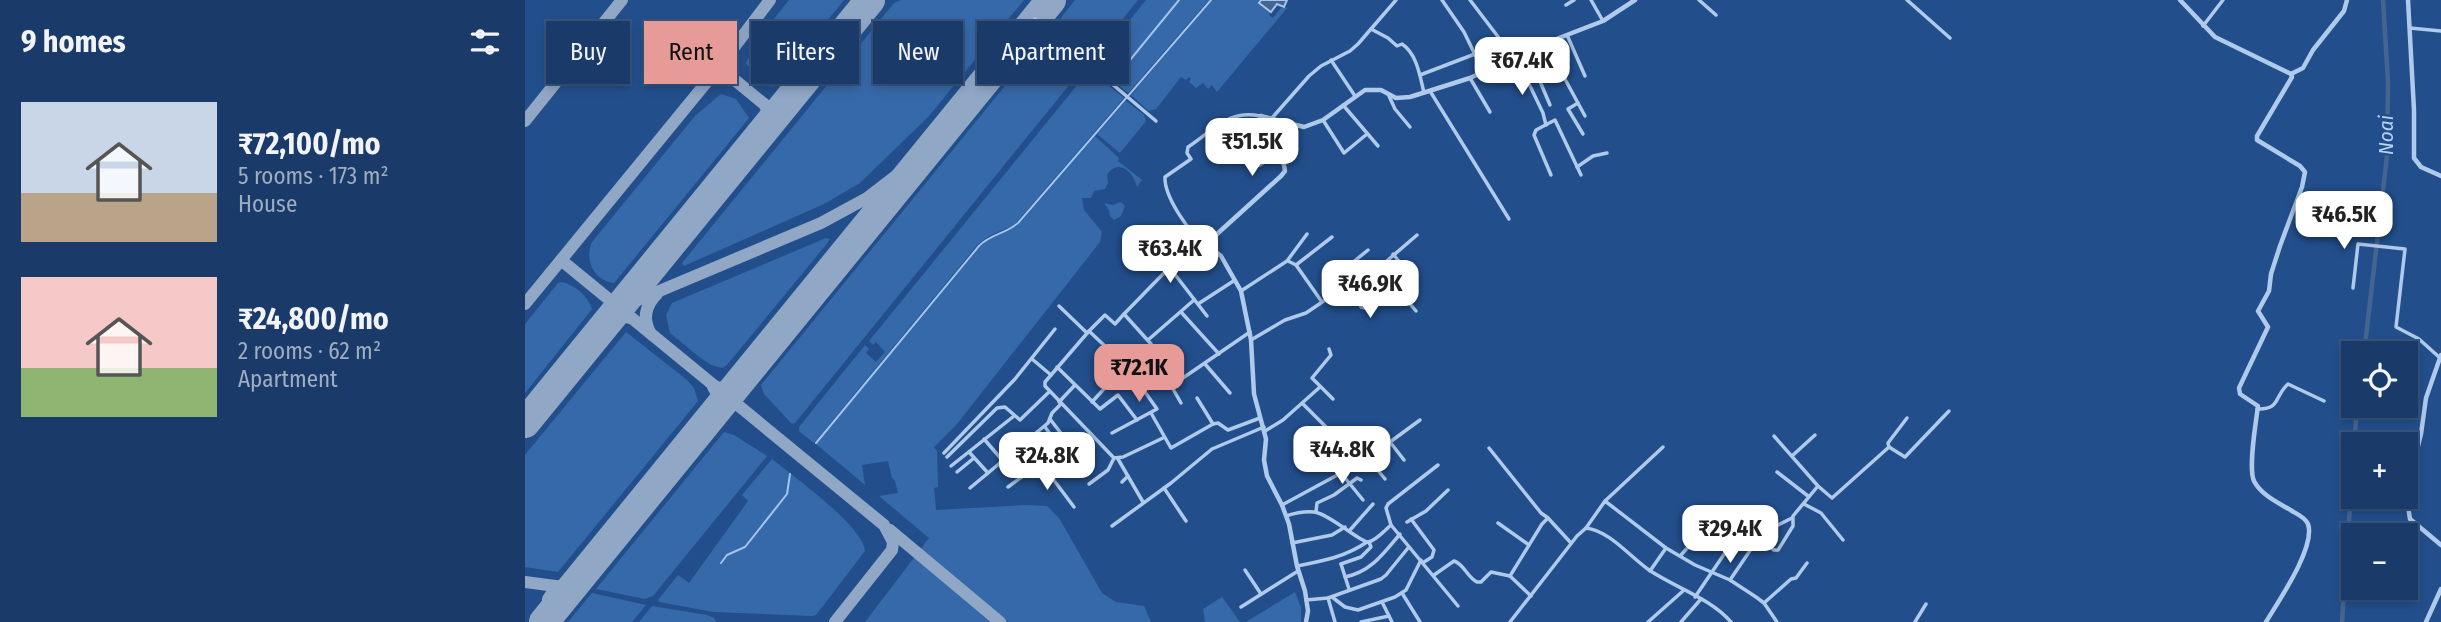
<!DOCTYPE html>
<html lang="en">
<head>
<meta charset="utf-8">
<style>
  body { margin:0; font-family:"Fira Sans Condensed",sans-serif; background:#274671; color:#f1f3f6; height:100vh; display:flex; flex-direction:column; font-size:26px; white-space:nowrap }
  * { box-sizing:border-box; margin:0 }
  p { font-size:23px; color:#9fadc0 }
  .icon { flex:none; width:38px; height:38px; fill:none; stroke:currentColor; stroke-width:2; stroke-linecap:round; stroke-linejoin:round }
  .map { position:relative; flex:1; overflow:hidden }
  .panel { display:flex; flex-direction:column; background:#1a3b69; width:525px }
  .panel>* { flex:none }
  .top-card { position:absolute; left:21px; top:21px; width:665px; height:63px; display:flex; gap:14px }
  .fabs { position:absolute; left:1816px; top:341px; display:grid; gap:14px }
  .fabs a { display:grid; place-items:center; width:77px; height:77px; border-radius:0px; background:#1a3b69; box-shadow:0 4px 10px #0003,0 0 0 2px #38557d; font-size:35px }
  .price { position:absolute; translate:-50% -60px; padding:0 16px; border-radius:14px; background:#fff; color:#222; font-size:23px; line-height:46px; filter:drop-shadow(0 2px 4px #0008) }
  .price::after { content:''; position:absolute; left:50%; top:42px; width:21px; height:16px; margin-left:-10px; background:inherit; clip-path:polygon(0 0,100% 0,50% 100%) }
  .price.current { background:#e69b98; color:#111 }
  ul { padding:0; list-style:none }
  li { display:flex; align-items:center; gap:21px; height:175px; padding:0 21px }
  li span { display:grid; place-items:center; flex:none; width:196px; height:140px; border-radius:0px; color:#555 }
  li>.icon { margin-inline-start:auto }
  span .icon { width:84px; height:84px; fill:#fffc; stroke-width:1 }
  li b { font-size:30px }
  h2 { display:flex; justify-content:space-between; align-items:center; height:84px; padding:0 21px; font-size:30px }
  .pill { padding:0 24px; border-radius:0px; background:#1a3b69; box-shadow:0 4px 10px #0003,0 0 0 2px #38557d; font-size:24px; line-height:63px }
  .pill.current { background:#e69b98; color:#111 }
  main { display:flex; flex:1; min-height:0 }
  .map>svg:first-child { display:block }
  .green { fill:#3669a9 }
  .water { fill:#456591; stroke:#a3c4ec; stroke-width:2 }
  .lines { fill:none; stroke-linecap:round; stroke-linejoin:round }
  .stream { stroke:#a3c4ec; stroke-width:2 }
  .canal { stroke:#456591; stroke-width:4.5 }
  .taxiway { stroke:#90a7c6; stroke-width:12 }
  .runway { stroke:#90a7c6; stroke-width:30 }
  .minor { stroke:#afcaeb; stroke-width:3.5 }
  .tertiary { stroke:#afcaeb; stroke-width:4.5 }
  .labels { text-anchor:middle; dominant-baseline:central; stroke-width:5; stroke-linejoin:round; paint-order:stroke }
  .water-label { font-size:21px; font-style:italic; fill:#bbd4f2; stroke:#224f8c }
</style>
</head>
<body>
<main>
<section class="panel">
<h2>9 homes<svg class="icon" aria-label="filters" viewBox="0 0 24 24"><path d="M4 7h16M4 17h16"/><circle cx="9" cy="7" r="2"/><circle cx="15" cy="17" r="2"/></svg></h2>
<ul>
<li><span style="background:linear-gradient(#c9d6e8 65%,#b9a48a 0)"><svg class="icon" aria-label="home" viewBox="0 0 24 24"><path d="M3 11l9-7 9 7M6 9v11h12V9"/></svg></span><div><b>₹72,100/mo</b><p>5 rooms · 173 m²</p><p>House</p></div></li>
<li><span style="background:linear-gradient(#f6c9c9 65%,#8fb573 0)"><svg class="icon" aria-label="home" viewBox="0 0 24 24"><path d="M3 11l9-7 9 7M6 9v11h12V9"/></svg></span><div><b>₹24,800/mo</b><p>2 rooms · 62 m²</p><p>Apartment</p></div></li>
</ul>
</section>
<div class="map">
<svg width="1916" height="622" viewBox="0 0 1916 622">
  <rect width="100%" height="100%" fill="#224f8c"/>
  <!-- green -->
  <g class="green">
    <path d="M264 0H319L248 87 233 80 221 63 232 40Z"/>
    <path d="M376 0H499L404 116 335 183 299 204 159 266 157 263 369 3Z"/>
    <path d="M550 0H613L566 58 559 57 529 32 528 28Z"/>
    <path d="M621 0H684L603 93 571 67V62Z"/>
    <path d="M687 0H735L733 4 745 12 744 15 748 18 756 8H762L692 92 687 85 683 89 678 83 671 88 664 82 666 79 664 77 661 80 656 77 631 109 624 111 606 95Z"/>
    <path d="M520 37 527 38 556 62 558 68 270 423 267 424 239 394 236 385Z"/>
    <path d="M567 72 599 98 489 225 464 236 454 243 289 443 274 431V427L340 345 344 349 341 353 351 362 360 352 351 342 348 345 344 341 562 73Z"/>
    <path d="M196 94 211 99 224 118 89 283C69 281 59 260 67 242L170 116Z"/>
    <path d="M601 101 619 115 621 121 595 153 572 134Z"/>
    <path d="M570 136 594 158 593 161 617 180 612 187C608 171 593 158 582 175L583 183 580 189 569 191 566 198H557L559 210 577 232 575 242 432 424 409 447 412 451 413 487 409 488 411 510 502 505 522 506 534 518 577 593 591 602 619 606 626 622H340L404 538 354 496 373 493 370 481 367 478 363 461 337 465 340 485 291 444 459 242 492 226Z"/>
    <path d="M596 202 600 206 596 216 589 220 585 216 584 210 579 203 588 205Z"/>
    <path d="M301 238 305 239 300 246 202 365 197 368 186 365 173 356 145 333 141 315 147 303Z"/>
    <path d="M37 282C50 285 63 296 67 309L0 393V324L33 283Z"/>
    <path d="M101 332 162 380 169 388 173 401 33 572 0 567V455Z"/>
    <path d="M199 432 209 435 242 456 128 596 120 599 71 589Z"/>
    <path d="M247 459C268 476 339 527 340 551L291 615 287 616 189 612 134 602 133 600 153 575 164 583 223 501 217 495Z"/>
    <path d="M770 592 776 608V622H721Z"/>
    <path d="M67 593 121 605 107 622H43Z"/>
    <path d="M697 597 715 622H680L678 609Z"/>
    <path d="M127 606 182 615 189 618 191 622H114Z"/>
  </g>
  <!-- water -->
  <path class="water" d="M736 0H762L759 7 752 4 746 12 734 3Z"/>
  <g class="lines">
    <!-- stream -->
    <g class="stream">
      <path d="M592 76 654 0"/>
      <path d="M291 443 454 246C465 234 481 234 493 223L686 0"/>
      <path d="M196 563 202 555 220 547 262 494 265 474"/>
    </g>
    <!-- canal -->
    <g class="canal">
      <path d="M1839 354 1862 156 1863 82 1858 0"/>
      <path d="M1817 622 1832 406"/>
    </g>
    <!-- taxiway -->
    <g class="taxiway">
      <path d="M194 67 239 104 247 117 243 126"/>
      <path d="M239 104C247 109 254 111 261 103"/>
      <path d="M0 121 97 0"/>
      <path d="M36 260 359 525 368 542 367 550 310 622"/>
      <path d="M0 304 194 67 245 0"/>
      <path d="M94 308 296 223 342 198 385 165 429 119"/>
      <path d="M82 323 94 315 105 318"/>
      <path d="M126 334C117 319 120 306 132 294"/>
      <path d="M189 386C202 391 211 385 220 375"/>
      <path d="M186 417C192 406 196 398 188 387"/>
      <path d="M365 530 475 622"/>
      <path d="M57 575 47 601 36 610 27 608 23 599 31 587 43 584Z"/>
      <path d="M0 582 38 587"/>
    </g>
    <!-- runway -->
    <g class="runway">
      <path d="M0 423 345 0"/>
      <path d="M19 622 526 0"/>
    </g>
    <!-- minor -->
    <g class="minor">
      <path d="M917 0 939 32 959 73"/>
      <path d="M945 0 990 59"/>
      <path d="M1066 0 1078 21"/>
      <path d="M1174 0 1191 15"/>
      <path d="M1382 0 1425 38"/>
      <path d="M1041 5 1049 0"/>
      <path d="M510 19 631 121"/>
      <path d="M1678 26 1698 0"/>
      <path d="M1885 28 1916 31"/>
      <path d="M846 29 863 38 872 46 877 44C892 54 895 76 899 93"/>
      <path d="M1042 35 1060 76"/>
      <path d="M1022 46 1060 116"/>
      <path d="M1003 53 1025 105"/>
      <path d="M992 59 1018 113 1021 125"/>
      <path d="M806 60 830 96"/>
      <path d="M895 75 950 54"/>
      <path d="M945 78 965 112"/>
      <path d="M905 91 984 219"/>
      <path d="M864 96 870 109 885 127"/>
      <path d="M1053 103 1043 109 1058 134"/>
      <path d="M818 105 853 146"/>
      <path d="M747 118 784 76 796 66 825 51 833 44 871 0"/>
      <path d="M798 120 819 153 842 134"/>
      <path d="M715 145 729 166 735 165 752 152"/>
      <path d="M1052 167 1068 156 1082 153"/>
      <path d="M1026 175 1009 135 1011 130 1030 120 1056 175"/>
      <path d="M868 254 889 280"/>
      <path d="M763 261 771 265 797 302"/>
      <path d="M771 265 807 237"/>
      <path d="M645 268 682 316"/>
      <path d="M865 280 891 311"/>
      <path d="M818 288 827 291 892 235"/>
      <path d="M1828 288 1833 244 1880 249 1871 327 1894 339 1915 358"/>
      <path d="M716 291 762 261 782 234"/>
      <path d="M827 291 836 307 840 308 870 286"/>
      <path d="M673 304 710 280"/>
      <path d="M534 306 562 333"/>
      <path d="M656 312 694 354"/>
      <path d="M599 314 639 273 681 244C664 234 639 196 640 177L666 159 662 153 663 147C688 131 703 109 735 116"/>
      <path d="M564 331 520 382V386L589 458 598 457 638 438"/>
      <path d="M623 340 669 300"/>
      <path d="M726 340 760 320 781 313 818 288 816 272 843 250"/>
      <path d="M626 344 599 314 590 324 580 315 564 331 583 349 598 368 626 344 655 380 725 332"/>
      <path d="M804 349 806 355 787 378 808 399"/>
      <path d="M507 359 526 375"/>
      <path d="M680 364 705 393"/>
      <path d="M532 367 575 409 593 395 612 420"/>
      <path d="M655 380 648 389 656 403"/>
      <path d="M672 398 688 424"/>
      <path d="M534 402 550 385"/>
      <path d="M567 402 598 368"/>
      <path d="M778 404 801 427"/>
      <path d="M1732 409C1756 410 1749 396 1763 384L1799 401"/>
      <path d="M626 413 646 448 688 424 693 423 703 430 735 418"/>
      <path d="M1382 418 1363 443 1364 447 1380 457 1424 411"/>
      <path d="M525 419 561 466"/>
      <path d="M520 427 535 447"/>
      <path d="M740 431 758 420 795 387"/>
      <path d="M512 432 527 453"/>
      <path d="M587 433 632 409 601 365"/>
      <path d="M1249 436 1293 486 1307 498 1364 447"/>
      <path d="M459 439 478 461"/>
      <path d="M865 442 895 420"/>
      <path d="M497 445 513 465"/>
      <path d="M548 448 566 434"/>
      <path d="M964 448 1016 513 1023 518"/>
      <path d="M444 452 463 473"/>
      <path d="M419 453 490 379 530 329"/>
      <path d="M1267 456 1290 435"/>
      <path d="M422 457 472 408 480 407 495 420 524 392"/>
      <path d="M842 457 860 479"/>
      <path d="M481 458 497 477"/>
      <path d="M593 459 618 502"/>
      <path d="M833 461 824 449 843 434"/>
      <path d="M516 463 549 507"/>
      <path d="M426 466 489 416"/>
      <path d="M432 472 449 458"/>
      <path d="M1252 472 1283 496"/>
      <path d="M816 473 838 500"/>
      <path d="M597 482 603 476"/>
      <path d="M564 484 583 470 589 458"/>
      <path d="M483 487 544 442"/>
      <path d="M445 488 523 423 527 413 536 404"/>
      <path d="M639 488 661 521"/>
      <path d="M1080 501 1138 447"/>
      <path d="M1279 504 1296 513 1318 540"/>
      <path d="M757 505 816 473 865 442 879 460"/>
      <path d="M791 512 792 503 809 495 832 478 836 480"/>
      <path d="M761 516C770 513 779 511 789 512 805 514 836 543 843 542 851 541 860 530 866 525L933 606"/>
      <path d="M886 519 909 550 907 557 899 562"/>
      <path d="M882 522 901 511 923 490"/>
      <path d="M973 523 1004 545"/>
      <path d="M866 525 861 508 863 504 913 465"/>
      <path d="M587 526 646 483 687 449 739 427"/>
      <path d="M1061 528 1080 501 1141 548 1170 565 1205 580 1231 597 1239 603 1252 622"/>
      <path d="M825 530 848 504"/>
      <path d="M1233 538 1249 550H1253L1268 526V516L1293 486"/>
      <path d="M1209 539 1225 549"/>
      <path d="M767 543 807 535 820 527"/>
      <path d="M1156 555 1184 524"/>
      <path d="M816 564 836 557 846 547 844 542"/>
      <path d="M816 564 824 589"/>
      <path d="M772 566C798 561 820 557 842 542"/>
      <path d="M720 570 736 594"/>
      <path d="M1125 571 1141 548"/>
      <path d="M909 575 929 561C939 564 942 577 952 582H956L966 572 985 576 1017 524 1023 518 1046 543"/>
      <path d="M985 576 1006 596"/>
      <path d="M820 577C846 572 859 553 875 534"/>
      <path d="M1205 580 1237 533 1267 518"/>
      <path d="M877 593 895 622"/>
      <path d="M807 597 820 607 833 610 870 597 881 590 896 560"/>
      <path d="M1170 597 1223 519"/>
      <path d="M803 598 810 622"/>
      <path d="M781 600 803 598 856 579 861 575 883 548"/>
      <path d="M857 602 867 622"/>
      <path d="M1239 603 1266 579 1271 578 1282 563"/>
      <path d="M716 607 773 571"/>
      <path d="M836 622 864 616"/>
      <path d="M985 622 1052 536 1061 528C1085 531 1104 556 1124 570 1151 588 1185 598 1206 622"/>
      <path d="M1123 622 1158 591"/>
      <path d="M1156 622 1176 599"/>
      <path d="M1390 622 1401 604"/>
    </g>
    <!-- tertiary -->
    <g class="tertiary">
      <path d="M1655 0 1690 37 1766 74 1767 77 1732 136V140L1775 166 1780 172 1777 187 1755 246 1746 274 1744 291 1733 311 1743 327 1714 388 1715 394 1733 406C1731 422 1723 468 1729 481 1736 495 1754 503 1767 511 1772 514 1781 518 1783 524 1791 547 1753 602 1741 622"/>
      <path d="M1883 0 1889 110V158L1896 167 1916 176"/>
      <path d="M1766 74 1778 68 1788 50 1819 11 1822 0"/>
      <path d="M735 116 759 165 760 171 756 176 681 244 696 256 716 291 726 340 729 394 741 439 739 460 742 476 757 505 764 524 772 566 780 591 783 611 781 622"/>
      <path d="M736 116 779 127 798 120 840 90H856L871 98 885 97 945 78 973 65 1014 50 1034 38 1078 21 1110 0"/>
      <path d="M1916 355 1901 398 1896 434 1885 478 1882 500 1885 519 1916 545"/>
      <path d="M1901 622 1916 589"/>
    </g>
  </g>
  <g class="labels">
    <!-- water labels -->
    <g class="water-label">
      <text transform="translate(1861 135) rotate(-90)">Noai</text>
    </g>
  </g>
</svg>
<div class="fabs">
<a><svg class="icon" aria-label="locate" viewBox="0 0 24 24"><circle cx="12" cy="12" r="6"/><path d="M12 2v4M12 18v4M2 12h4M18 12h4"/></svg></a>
<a>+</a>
<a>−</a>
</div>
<b class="price" style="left:997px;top:97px">₹67.4K</b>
<b class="price" style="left:727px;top:178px">₹51.5K</b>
<b class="price" style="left:1819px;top:251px">₹46.5K</b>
<b class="price" style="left:645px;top:285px">₹63.4K</b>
<b class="price" style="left:845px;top:320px">₹46.9K</b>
<b class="price current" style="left:614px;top:404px">₹72.1K</b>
<b class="price" style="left:817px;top:486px">₹44.8K</b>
<b class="price" style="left:522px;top:492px">₹24.8K</b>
<b class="price" style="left:1205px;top:565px">₹29.4K</b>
<div class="top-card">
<a class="pill">Buy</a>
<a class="pill current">Rent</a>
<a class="pill">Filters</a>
<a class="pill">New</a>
<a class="pill">Apartment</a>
</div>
</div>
</main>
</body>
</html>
